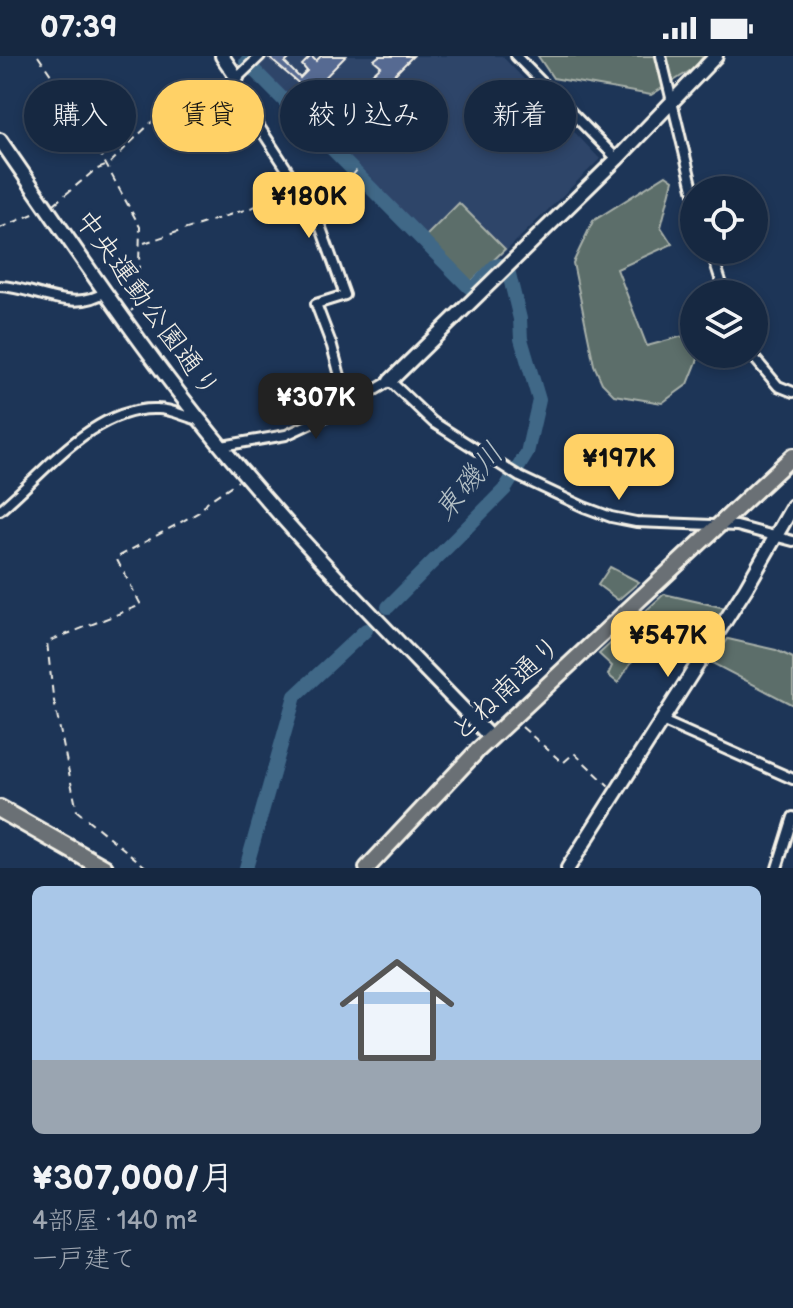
<!DOCTYPE html>
<html lang="ja">
<head>
<meta charset="utf-8">
<style>
  body { margin:0; font-family:"Balsamiq Sans","Klee One",sans-serif; background:#1f3048; color:#f1f3f6; height:100vh; display:flex; flex-direction:column; font-size:30px; white-space:nowrap }
  * { box-sizing:border-box; margin:0 }
  p { font-size:26px; color:#9ea6b1 }
  .icon { flex:none; width:44px; height:44px; fill:none; stroke:currentColor; stroke-width:2; stroke-linecap:round; stroke-linejoin:round }
  .map { position:relative; height:812px; overflow:hidden }
  .drawer { display:flex; flex-direction:column; background:#162841; flex:1 }
  .drawer>* { flex:none }
  .banner { position:absolute; left:24px; top:24px; width:746px; height:72px; display:flex; gap:16px }
  .fabs { position:absolute; left:680px; top:120px; display:grid; gap:16px }
  .fabs a { display:grid; place-items:center; width:88px; height:88px; border-radius:50%; background:#162841; box-shadow:0 4px 12px #0003,0 0 0 2px #35445a; font-size:40px }
  .price { position:absolute; translate:-50% -68px; padding:0 18px; border-radius:16px; background:#ffd166; color:#111; font-size:26px; line-height:52px; filter:drop-shadow(0 2px 4px #0008) }
  .price::after { content:''; position:absolute; left:50%; top:48px; width:24px; height:18px; margin-left:-12px; background:inherit; clip-path:polygon(0 0,100% 0,50% 100%) }
  .price.selected { background:#222; color:#fff }
  ul { padding:0; list-style:none }
  li { display:grid; align-content:center; gap:16px; height:424px; padding:0 32px }
  li+li { border-top:2px solid #35445a }
  li span { display:grid; place-items:center; height:248px; border-radius:12px; color:#555 }
  li>.icon { margin-inline-start:auto }
  span .icon { width:144px; height:144px; fill:#fffc; stroke-width:1 }
  li b { font-size:34px }
  .chip { padding:0 28px; border-radius:36px; background:#162841; box-shadow:0 4px 12px #0003,0 0 0 2px #35445a; font-size:28px; line-height:72px }
  .chip.selected { background:#ffd166; color:#111 }
  .status { display:flex; justify-content:space-between; align-items:center; height:56px; padding:0 40px; background:#162841; direction:ltr }
  .status svg { height:22px; fill:currentColor }
  .map>svg:first-child { display:block }
  .built { fill:#2e4569 }
  .green { fill:#5b6e6a; stroke:#a8b0a9; stroke-width:2 }
  .lines { fill:none; stroke-linecap:round; stroke-linejoin:round }
  .river { stroke:#3f6787; stroke-width:14 }
  .building { fill:#576a92; stroke:#f4f1e8; stroke-width:2 }
  .street-casing { stroke:#f4f1e8; stroke-width:14 }
  .secondary-casing { stroke:#f4f1e8; stroke-width:18 }
  .primary-casing { stroke:#f4f1e8; stroke-width:20 }
  .highway-casing { stroke:#f4f1e8; stroke-width:22 }
  .path { stroke:#f4f1e8; stroke-width:2; stroke-dasharray:8 6; stroke-linecap:butt }
  .street { stroke:#1d3557; stroke-width:8 }
  .secondary { stroke:#1d3557; stroke-width:12 }
  .primary { stroke:#6a7074; stroke-width:14 }
  .highway { stroke:#6a7074; stroke-width:16 }
  .labels { text-anchor:middle; dominant-baseline:central; stroke-width:7; stroke-linejoin:round; paint-order:stroke }
  .street-label { font-size:28px; fill:#f4f1e8; stroke:#1d3557 }
  .water-label { font-size:30px; font-style:italic; fill:#b5c1c6; stroke:#1d3557 }
</style>
</head>
<body>
<div class="status"><b>07:39</b><svg viewBox="0 0 49 12"><path d="M0 12V9h3v3zM5 12V6h3v6zM10 12V3h3v9zM15 12V0h3v12zM26 1h20v11H26zM47 4h2v5h-2z"/></svg></div>
<div class="map">
<svg width="793" height="812" viewBox="0 0 793 812">
  <rect width="100%" height="100%" fill="#1d3557"/>
  <filter id="ink" filterUnits="userSpaceOnUse"><feTurbulence type="fractalNoise" baseFrequency=".0125" numOctaves="2"/><feDisplacementMap in="SourceGraphic" scale="16" xChannelSelector="R" yChannelSelector="G"/><feConvolveMatrix kernelMatrix="1 2 1 2 8 2 1 2 1" color-interpolation-filters="sRGB"/></filter>
  <g filter="url(#ink)">
    <!-- built -->
    <g class="built">
      <path d="M268 0H502L600 103 470 230 256 12Z"/>
      <path d="M228 28 255 66 202 94 176 46Z"/>
    </g>
    <!-- green -->
    <g class="green">
      <path d="M538 0H703L696 11 651 39 553 22Z"/>
      <path d="M666 119 673 124 661 171 672 188 617 213 647 290 694 277V298H700L688 328 662 347 614 339 602 327 594 309 573 207 593 165Z"/>
      <path d="M459 147 505 193 469 228 425 181Z"/>
      <path d="M610 511 639 526 618 544 598 529Z"/>
      <path d="M664 538 725 552 698 594 657 566 618 627 608 619 612 610 599 598Z"/>
      <path d="M728 583 776 594 793 602V649L712 607Z"/>
    </g>
    <g class="lines">
      <!-- river -->
      <g class="river">
        <path d="M252 0 246 6 469 231H475L495 210 501 209"/>
        <path d="M388 551 505 433 527 397 539 344 521 283 520 263 509 218"/>
        <path d="M246 812 295 640 366 574"/>
      </g>
    </g>
    <!-- building -->
    <g class="building">
      <path d="M292 0 285 7 300 22 307 15 302 9 311 0 316 5 321 0H346L310 37 268 1Z"/>
      <path d="M379 0H413L367 46 355 34 381 10 374 4Z"/>
      <path d="M228 29 231 35 222 40 227 47 219 53 216 49 187 66 177 47Z"/>
      <path d="M199 68 211 85 202 90 192 71Z"/>
    </g>
    <g class="lines">
      <!-- street casing -->
      <g class="street-casing">
        <g id="street">
          <path d="M260 0 237 22 234 32 316 158 345 239 316 248 332 290 348 350"/>
          <path d="M516 0 617 103"/>
          <path d="M661 0 694 137"/>
          <path d="M711 194 725 238"/>
          <path d="M0 230C35 231 73 259 106 235"/>
          <path d="M751 298 778 330 793 336"/>
          <path d="M222 390 286 379 348 350 390 325 433 366 520 421 584 451 611 461 636 466 737 470 793 485"/>
          <path d="M0 454C45 417 93 350 158 353 172 353 185 361 199 364"/>
          <path d="M662 665 793 723"/>
          <path d="M777 812 793 761"/>
        </g>
      </g>
      <!-- secondary casing -->
      <g class="secondary-casing">
        <g id="secondary">
          <path d="M222 0 237 22"/>
          <path d="M0 84C79 198 156 316 247 421 324 512 409 596 491 682"/>
          <path d="M390 325 617 103 716 0"/>
          <path d="M568 812 746 532 793 450"/>
        </g>
      </g>
      <!-- primary casing -->
      <g class="primary-casing">
        <path id="primary" d="M367 812 478 694 793 400"/>
      </g>
      <!-- highway casing -->
      <g class="highway-casing">
        <path id="highway" d="M0 753 104 812"/>
      </g>
      <!-- path -->
      <g class="path">
        <path d="M38 0 80 61 140 171 138 248 131 255"/>
        <path d="M311 132 351 121 357 114"/>
        <path d="M54 148 95 114 108 109 172 46 225 28"/>
        <path d="M0 172 38 156"/>
        <path d="M144 187 293 138"/>
        <path d="M522 671 563 707 574 697 609 730"/>
        <path d="M147 812 77 755 53 640 47 586 141 549 116 502 201 455 207 446 238 425"/>
      </g>
      <!-- street -->
      <use href="#street" class="street"/>
      <!-- secondary -->
      <use href="#secondary" class="secondary"/>
      <!-- primary -->
      <use href="#primary" class="primary"/>
      <!-- highway -->
      <use href="#highway" class="highway"/>
    </g>
  </g>
  <g class="labels">
    <!-- street labels -->
    <g class="street-label">
      <text transform="translate(147 248) rotate(54)">中央運動公園通り</text>
      <text transform="translate(506 633) rotate(-43)">とね南通り</text>
    </g>
    <!-- water labels -->
    <g class="water-label">
      <text transform="translate(469 426) rotate(-50)">東磯川</text>
    </g>
  </g>
</svg>
<div class="fabs">
<a><svg class="icon" aria-label="locate" viewBox="0 0 24 24"><circle cx="12" cy="12" r="6"/><path d="M12 2v4M12 18v4M2 12h4M18 12h4"/></svg></a>
<a><svg class="icon" aria-label="layers" viewBox="0 0 24 24"><path d="M12 4l9 5-9 5-9-5zM3 14l9 5 9-5"/></svg></a>
</div>
<b class="price" style="left:309px;top:184px">¥180K</b>
<b class="price selected" style="left:316px;top:385px">¥307K</b>
<b class="price" style="left:619px;top:446px">¥197K</b>
<b class="price" style="left:668px;top:623px">¥547K</b>
<div class="banner">
<a class="chip">購入</a>
<a class="chip selected">賃貸</a>
<a class="chip">絞り込み</a>
<a class="chip">新着</a>
</div>
</div>
<section class="drawer">
<ul>
<li><span style="background:linear-gradient(#a9c7e8 70%,#9aa5b1 0)"><svg class="icon" aria-label="home" viewBox="0 0 24 24"><path d="M3 11l9-7 9 7M6 9v11h12V9"/></svg></span><div><b>¥307,000/月</b><p>4部屋 · 140 m²</p><p>一戸建て</p></div></li>
</ul>
</section>
</body>
</html>
